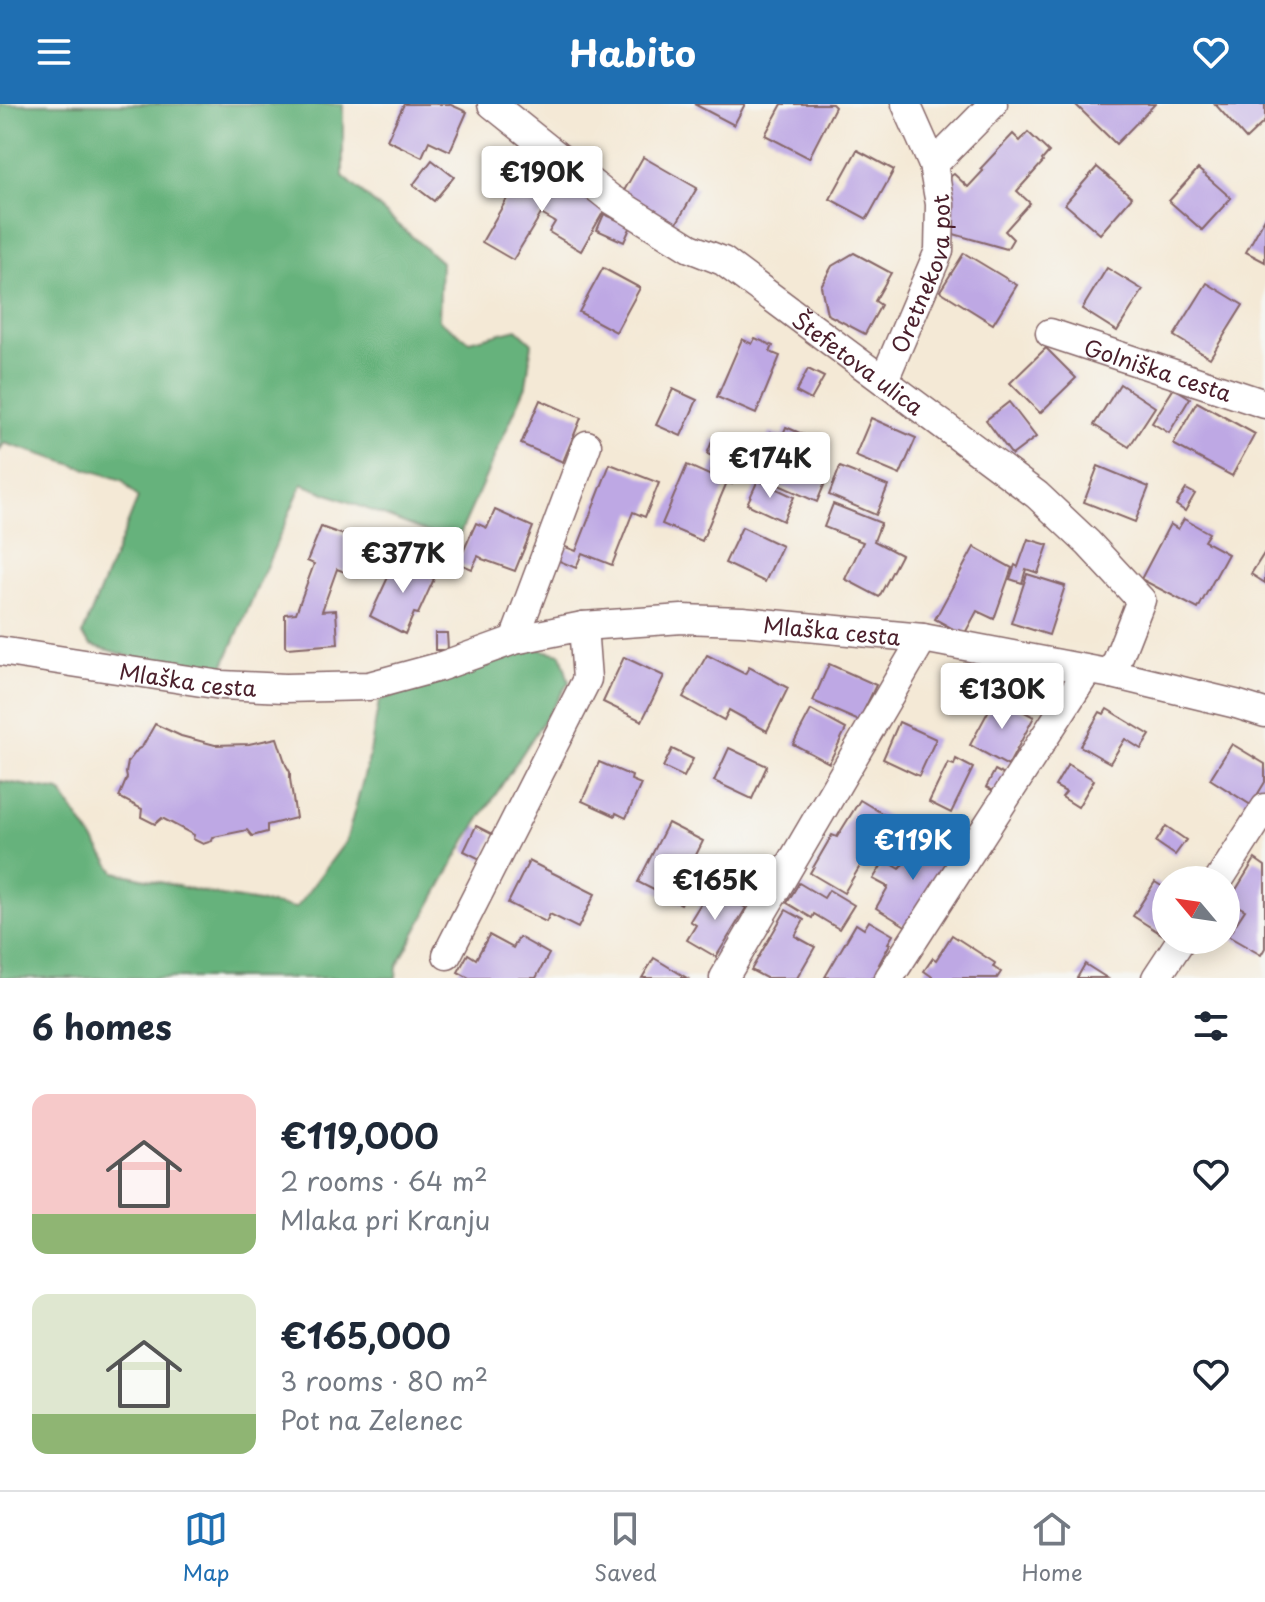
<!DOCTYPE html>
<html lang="en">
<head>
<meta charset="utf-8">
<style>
  body { margin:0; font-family:"Playpen Sans",sans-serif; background:#f2f2f3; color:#1f2937; height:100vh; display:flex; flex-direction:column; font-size:30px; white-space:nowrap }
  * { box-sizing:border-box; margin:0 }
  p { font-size:26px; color:#747a83 }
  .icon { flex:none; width:44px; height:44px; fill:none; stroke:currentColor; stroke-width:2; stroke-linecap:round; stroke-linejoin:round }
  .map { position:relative; height:874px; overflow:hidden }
  .drawer { display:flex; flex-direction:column; background:#fff; flex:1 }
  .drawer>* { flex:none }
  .needle { width:52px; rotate:299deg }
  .fabs { position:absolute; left:1152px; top:762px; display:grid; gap:16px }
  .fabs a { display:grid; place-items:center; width:88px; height:88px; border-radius:50%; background:#fff; box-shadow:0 4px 20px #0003; font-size:40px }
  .price { position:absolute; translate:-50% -68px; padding:0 18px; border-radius:8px; background:#fff; color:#222; font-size:26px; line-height:52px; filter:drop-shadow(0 2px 4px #0008) }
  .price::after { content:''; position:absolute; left:50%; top:48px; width:24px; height:18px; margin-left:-12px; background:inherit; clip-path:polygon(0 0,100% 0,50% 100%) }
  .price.current { background:#1f6fb2; color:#fff }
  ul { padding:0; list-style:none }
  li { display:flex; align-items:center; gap:24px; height:200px; padding:0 32px }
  li span { display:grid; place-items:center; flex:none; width:224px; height:160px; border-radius:16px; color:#555 }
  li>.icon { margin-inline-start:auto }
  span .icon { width:96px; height:96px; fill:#fffc; stroke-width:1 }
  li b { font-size:34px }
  h2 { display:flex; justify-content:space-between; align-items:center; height:96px; padding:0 32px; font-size:34px }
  header { display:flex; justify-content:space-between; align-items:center; height:104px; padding:0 32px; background:#1f6fb2; color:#fff; font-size:36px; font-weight:700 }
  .menu { display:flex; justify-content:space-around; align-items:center; height:112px; border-top:2px solid #e0e1e3; background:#fff; font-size:22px; color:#747a83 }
  .menu a { display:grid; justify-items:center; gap:4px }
  .menu .current { color:#1f6fb2 }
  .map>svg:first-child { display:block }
  .forest { fill:#66b27c; stroke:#586854; stroke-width:2 }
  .building { fill:#bea8e4 }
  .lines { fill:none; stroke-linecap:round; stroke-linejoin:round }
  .minor-casing { stroke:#866667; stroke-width:31 }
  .minor { stroke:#fff; stroke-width:28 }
  .labels { text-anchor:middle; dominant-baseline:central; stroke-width:6; stroke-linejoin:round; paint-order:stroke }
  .street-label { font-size:22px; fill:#4a1f2b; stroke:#f6f6f2 }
</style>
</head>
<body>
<header><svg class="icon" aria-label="menu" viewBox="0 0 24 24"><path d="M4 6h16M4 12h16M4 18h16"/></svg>Habito<svg class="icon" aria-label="heart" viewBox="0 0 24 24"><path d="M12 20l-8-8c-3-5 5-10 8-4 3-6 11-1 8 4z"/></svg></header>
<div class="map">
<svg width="1265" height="874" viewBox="0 0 1265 874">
  <rect width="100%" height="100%" fill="#f6f6f2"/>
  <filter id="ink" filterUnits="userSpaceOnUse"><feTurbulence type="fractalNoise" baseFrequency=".0125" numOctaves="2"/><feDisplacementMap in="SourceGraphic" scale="16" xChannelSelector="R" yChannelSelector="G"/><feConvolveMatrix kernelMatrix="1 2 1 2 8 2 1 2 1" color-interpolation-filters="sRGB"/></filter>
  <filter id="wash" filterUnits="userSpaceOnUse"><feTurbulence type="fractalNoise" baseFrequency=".006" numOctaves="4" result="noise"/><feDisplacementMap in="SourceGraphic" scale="32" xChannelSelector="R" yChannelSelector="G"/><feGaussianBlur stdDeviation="1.8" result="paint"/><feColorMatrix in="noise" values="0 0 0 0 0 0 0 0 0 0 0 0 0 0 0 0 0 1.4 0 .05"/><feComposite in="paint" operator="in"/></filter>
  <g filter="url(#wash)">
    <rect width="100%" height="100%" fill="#f4e9d6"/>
    <!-- forest -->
    <g class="forest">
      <path d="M0 0H343V72L441 158 439 216 469 237 517 225 532 239 526 282 456 439 302 380 223 563 145 557 91 541 82 531 138 394 122 376 4 339 0 346Z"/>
      <path d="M524 542 561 550 569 578 466 736 397 862 396 874H0V677L60 687 115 768 222 792 296 804 346 737 369 654 379 597Z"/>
    </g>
    <g id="blocks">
      <!-- building -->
      <g class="building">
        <path d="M404 0H449L467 8 450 47 429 37 422 53 387 36Z"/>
        <path d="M694 0H745L734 21Z"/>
        <path d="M782 0H832L835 3 809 54 765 31Z"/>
        <path d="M1075 0H1155L1116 40Z"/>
        <path d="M1215 0H1265V17L1246 35Z"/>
        <path d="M1028 28 1049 48 1042 56 1043 58 1017 87 1030 99 1005 127 1013 135 1007 145 950 129 949 83 951 72 954 70 968 83 983 67 980 65 1013 30 1020 37Z"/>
        <path d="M857 46 894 66 867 115 830 95Z"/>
        <path d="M643 53 697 84 675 122 621 92Z"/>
        <path d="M432 56 454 73 434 97 413 81Z"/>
        <path d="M527 60 605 105 581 147 549 128 555 118 541 110 513 156 482 138Z"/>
        <path d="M1097 63 1132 93 1100 130 1065 100Z"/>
        <path d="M1198 65 1231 94 1202 126 1169 97Z"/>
        <path d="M604 110 631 122 624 138 597 126Z"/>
        <path d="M1265 114V158L1246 148Z"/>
        <path d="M854 149 891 169 875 197 881 201 865 230 827 210 821 182 832 162Z"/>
        <path d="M964 149 1017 181 993 220 940 187Z"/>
        <path d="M603 164 640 184 616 228 579 208Z"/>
        <path d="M1107 164 1143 186 1117 227 1082 205Z"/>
        <path d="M1207 179 1243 201 1210 254 1174 232Z"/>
        <path d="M755 234 773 242 770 248 780 252 756 310 717 293 742 235 752 240Z"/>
        <path d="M1046 244 1076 274 1040 309 1010 279Z"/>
        <path d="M808 265 824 273 811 296 796 288Z"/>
        <path d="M1120 280 1155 303 1129 343 1094 321Z"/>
        <path d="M1174 284 1190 294 1169 329 1152 319Z"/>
        <path d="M673 285 697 296 681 332 656 321Z"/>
        <path d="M540 296 581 314 563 358 521 340Z"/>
        <path d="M1009 298 1036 333 1012 351 986 316Z"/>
        <path d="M1197 298 1255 330 1232 372 1173 340Z"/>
        <path d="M871 314 916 334 900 371 855 352Z"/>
        <path d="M786 323 825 340 810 372 825 379 817 398 763 374 768 364 756 359 770 328 782 333Z"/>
        <path d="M713 335 732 343 726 357 707 350Z"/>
        <path d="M715 358 737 368 732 380 727 378 702 437 662 420 687 361 709 371Z"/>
        <path d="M610 360 659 379 645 413 633 408 612 461 582 449 576 464 557 456 563 442 576 447Z"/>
        <path d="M1098 362 1149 383 1135 418 1084 398Z"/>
        <path d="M840 363 888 382 876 411 829 391Z"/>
        <path d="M758 376 794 393 783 417 747 400Z"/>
        <path d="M1186 385 1195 390 1185 407 1176 401Z"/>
        <path d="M833 400 881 419 874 437 901 451 879 493 845 475 863 438 824 423Z"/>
        <path d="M495 406 533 423 515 467 482 455V454L478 452 472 465 458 459 476 419 487 424Z"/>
        <path d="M1184 415 1209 429 1204 437 1228 450 1198 505 1141 475 1170 420 1178 425Z"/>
        <path d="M321 423 370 440 358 473 337 465 322 507 336 506 338 540 287 544 285 542V510L296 509 314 460 307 457Z"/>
        <path d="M742 423 782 442 765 478 725 459Z"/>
        <path d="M1028 435 1048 441 1038 469 1026 465 1022 479 1010 475 1015 461 1018 463Z"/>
        <path d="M974 443 1012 464 994 515 977 507 964 531 935 515Z"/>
        <path d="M1265 448V479L1251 470Z"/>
        <path d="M400 454 432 468 430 473 434 475 418 510 414 509 405 530 370 512 396 456 399 457Z"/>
        <path d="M1027 470 1065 482 1049 531 1011 519Z"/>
        <path d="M435 529H447L448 546H435Z"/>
        <path d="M707 551 745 570 749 563 788 584 767 627 729 606 724 616 683 593Z"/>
        <path d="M624 553 664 572 642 617 603 598Z"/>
        <path d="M829 560 876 581 859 617 813 597Z"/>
        <path d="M996 593 1034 613 1008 662 970 641Z"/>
        <path d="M1107 605 1150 631 1141 645 1125 635 1110 659 1080 642 1100 608 1104 610Z"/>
        <path d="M811 606 846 625 829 659 793 640Z"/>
        <path d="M899 618 936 635 919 672 883 655Z"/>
        <path d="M155 620 181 632 215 641 249 640 277 634 286 661 290 668V675L296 714 267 721V728L252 732 247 726 213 733 212 737 203 740 193 735 194 731 162 714 155 720 141 713 142 705 119 693 127 674 126 669 128 658 138 645 142 643Z"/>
        <path d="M1232 640 1265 660V678L1251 701 1210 675Z"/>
        <path d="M729 644 767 662 752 695 714 677Z"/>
        <path d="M672 645 693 655 684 673 663 663Z"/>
        <path d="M956 655 973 664 951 709 929 698 948 659 954 661Z"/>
        <path d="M599 658 632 672 631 676 641 680 626 714 616 709 615 712 582 697Z"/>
        <path d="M1068 660 1094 676 1078 703 1062 693 1066 688 1055 682Z"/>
        <path d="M995 666 1010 674 1001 691 986 683Z"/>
        <path d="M860 696 898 719 872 762 863 757 844 789 810 769 832 731 837 733Z"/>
        <path d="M668 719 703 737 691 761 699 765 681 800 638 778Z"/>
        <path d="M476 722 494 731 482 756 464 747Z"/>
        <path d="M1166 722 1186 736 1175 751 1156 738Z"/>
        <path d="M942 737 961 749 949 771 942 766 907 823 876 804 888 783 873 775 885 756 900 765 911 747 928 758Z"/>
        <path d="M1255 755 1265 762V844L1261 851 1228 832 1245 806 1229 797Z"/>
        <path d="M529 757 595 790 578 824 550 810 546 818 508 799Z"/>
        <path d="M1155 778 1166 785V833L1133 812Z"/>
        <path d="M799 779 824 794 829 786 854 801 839 825 814 810 812 814 787 799Z"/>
        <path d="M711 783 746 804 716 853 687 836 696 821 690 817Z"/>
        <path d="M786 806 804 816 795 832 815 843 797 874H766L751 866Z"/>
        <path d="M869 817 893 831 888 839 890 840 879 860 883 862 876 874 825 873 856 820 864 825Z"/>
        <path d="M489 831 513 844 519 833 549 850 536 874H469L458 868 468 850 476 855Z"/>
        <path d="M952 831 995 859 993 863 1001 868 997 874H934L924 867 933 854 936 856Z"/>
        <path d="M654 854 687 874H642Z"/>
        <path d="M1085 860 1107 874H1077Z"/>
      </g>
    </g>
  </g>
  <g filter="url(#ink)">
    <use href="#blocks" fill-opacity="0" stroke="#866667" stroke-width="2"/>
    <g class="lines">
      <!-- minor casing -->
      <g class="minor-casing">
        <g id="minor">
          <path id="s1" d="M492 0 611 95 690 144 723 157 1037 391 1088 439 1141 496 1112 570"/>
          <path d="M933 61 993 0"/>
          <path id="s2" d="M1050 229 1265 300"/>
          <path id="s3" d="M884 276 939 147 940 100 933 61 906 0"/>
          <path d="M514 536 587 341"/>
          <path id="s4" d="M0 547 221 581 285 584 369 582 439 563 514 536 583 522 682 515 742 517 923 534 1112 570 1236 600 1265 609"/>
          <path d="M1219 776 1265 704"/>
          <path d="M447 851 587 575 583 522"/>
          <path d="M724 874 923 534"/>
          <path d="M889 874 1088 566"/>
          <path d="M1156 874 1181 836"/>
        </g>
      </g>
      <!-- minor -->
      <use href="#minor" class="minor"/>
    </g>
  </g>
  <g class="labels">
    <!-- street labels -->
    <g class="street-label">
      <text stroke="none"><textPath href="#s3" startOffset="114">Oretnekova pot</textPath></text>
      <text stroke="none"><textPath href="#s1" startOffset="450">Štefetova ulica</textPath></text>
      <text stroke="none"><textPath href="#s2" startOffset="114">Golniška cesta</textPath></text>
      <text stroke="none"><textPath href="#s4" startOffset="844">Mlaška cesta</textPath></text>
      <text stroke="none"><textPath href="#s4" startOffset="190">Mlaška cesta</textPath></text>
    </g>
  </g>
</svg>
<div class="fabs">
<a><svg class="needle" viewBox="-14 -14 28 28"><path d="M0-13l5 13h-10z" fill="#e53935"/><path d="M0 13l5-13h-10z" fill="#747a83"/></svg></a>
</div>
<b class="price" style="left:542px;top:110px">€190K</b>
<b class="price" style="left:770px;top:396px">€174K</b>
<b class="price" style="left:403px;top:491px">€377K</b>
<b class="price" style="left:1002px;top:627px">€130K</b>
<b class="price current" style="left:913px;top:778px">€119K</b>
<b class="price" style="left:715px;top:818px">€165K</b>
</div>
<section class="drawer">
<h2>6 homes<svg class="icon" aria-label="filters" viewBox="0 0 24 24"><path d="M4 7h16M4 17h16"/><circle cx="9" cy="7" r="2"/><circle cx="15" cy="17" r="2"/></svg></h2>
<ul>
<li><span style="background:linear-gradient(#f6c9c9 75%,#8fb573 0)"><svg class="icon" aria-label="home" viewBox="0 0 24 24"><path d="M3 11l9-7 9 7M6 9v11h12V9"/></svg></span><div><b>€119,000</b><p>2 rooms · 64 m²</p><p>Mlaka pri Kranju</p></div><svg class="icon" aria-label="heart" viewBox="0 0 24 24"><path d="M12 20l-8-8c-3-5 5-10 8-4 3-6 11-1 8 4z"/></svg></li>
<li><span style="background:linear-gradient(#dfe7d0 75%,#8fb573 0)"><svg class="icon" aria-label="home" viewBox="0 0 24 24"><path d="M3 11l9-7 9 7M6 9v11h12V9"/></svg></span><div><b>€165,000</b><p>3 rooms · 80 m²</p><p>Pot na Zelenec</p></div><svg class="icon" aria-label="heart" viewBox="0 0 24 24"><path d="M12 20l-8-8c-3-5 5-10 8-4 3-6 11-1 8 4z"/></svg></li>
</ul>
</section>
<nav class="menu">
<a class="current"><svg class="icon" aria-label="map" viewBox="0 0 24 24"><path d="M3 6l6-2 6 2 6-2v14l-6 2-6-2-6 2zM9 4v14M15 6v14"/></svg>Map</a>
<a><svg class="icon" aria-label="saved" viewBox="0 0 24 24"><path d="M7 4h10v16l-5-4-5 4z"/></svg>Saved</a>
<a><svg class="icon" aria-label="home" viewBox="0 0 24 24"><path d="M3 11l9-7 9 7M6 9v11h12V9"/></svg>Home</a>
</nav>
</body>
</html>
